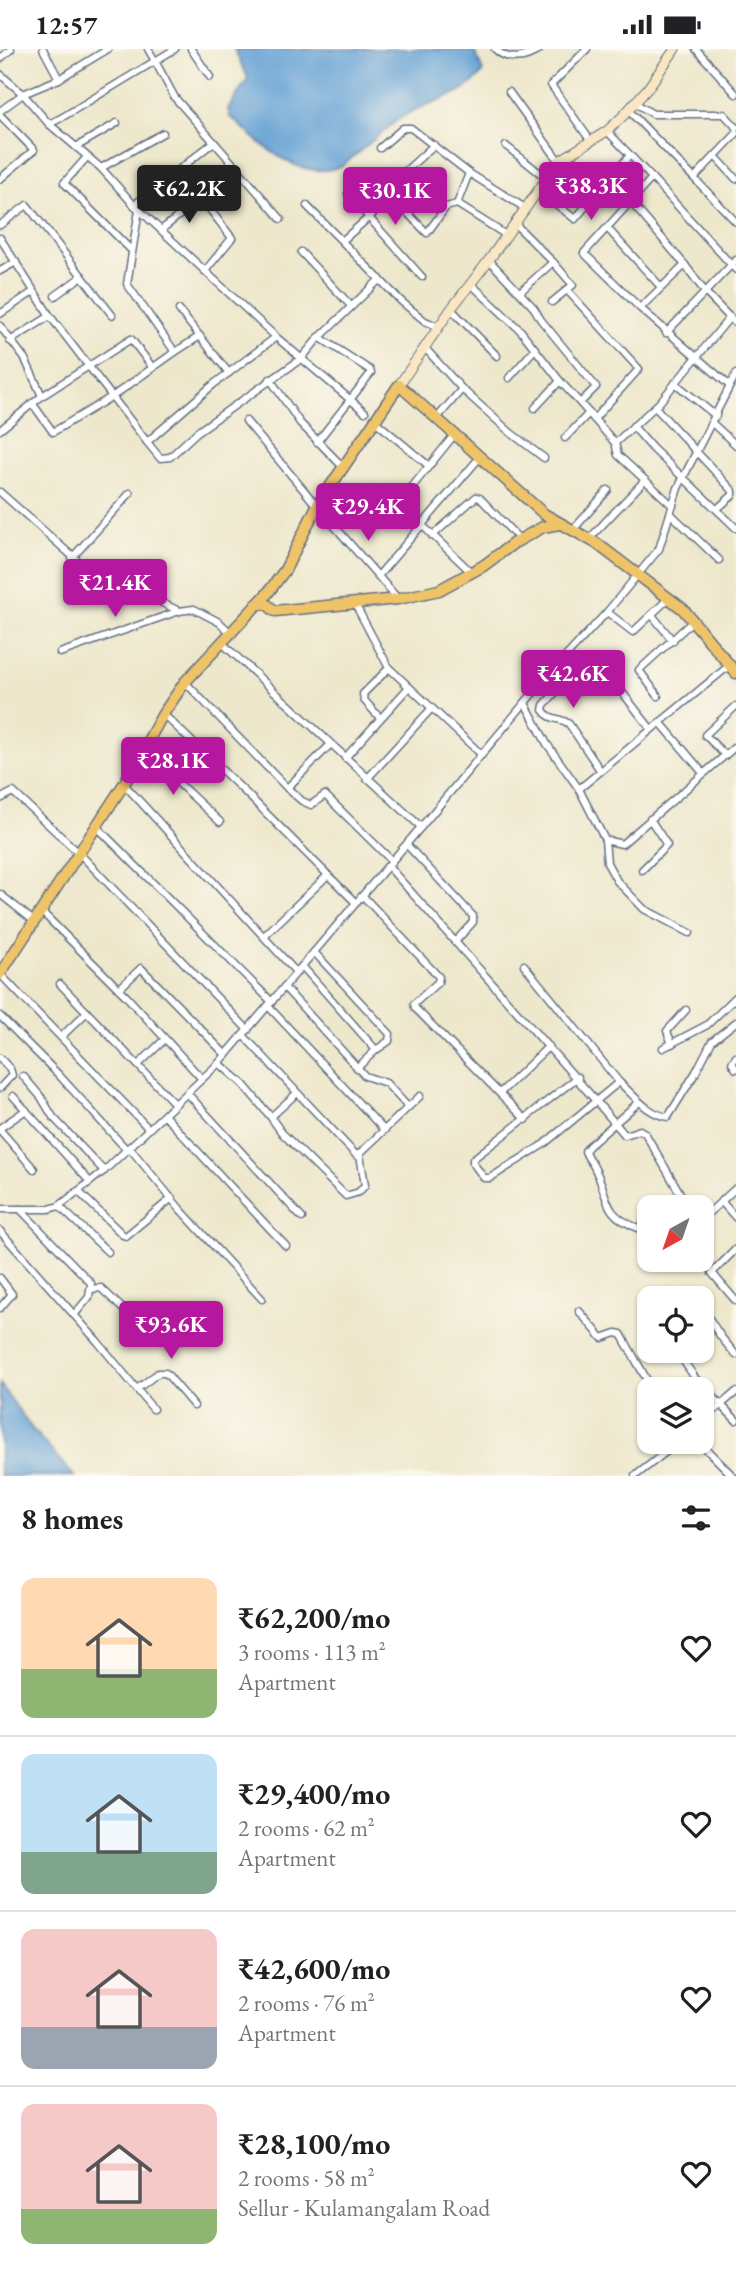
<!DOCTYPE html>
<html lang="en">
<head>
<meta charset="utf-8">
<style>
  body { margin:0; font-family:"EB Garamond",serif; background:#f2f2f2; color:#202124; height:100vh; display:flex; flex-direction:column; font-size:26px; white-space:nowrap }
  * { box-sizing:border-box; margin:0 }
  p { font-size:23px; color:#757577 }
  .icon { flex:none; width:38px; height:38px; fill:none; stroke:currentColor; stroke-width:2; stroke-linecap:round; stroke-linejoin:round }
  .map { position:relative; height:1427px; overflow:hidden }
  .panel { display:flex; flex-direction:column; background:#fff; flex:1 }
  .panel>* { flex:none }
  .needle { width:46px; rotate:220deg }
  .tools { position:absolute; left:637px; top:1146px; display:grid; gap:14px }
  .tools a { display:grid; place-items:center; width:77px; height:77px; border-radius:14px; background:#fff; box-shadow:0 2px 5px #0004; font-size:35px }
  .price { position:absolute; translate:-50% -60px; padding:0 16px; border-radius:7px; background:#b5179e; color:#fff; font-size:23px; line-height:46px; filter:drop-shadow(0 2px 4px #0008) }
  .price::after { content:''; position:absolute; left:50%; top:42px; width:21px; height:16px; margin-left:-10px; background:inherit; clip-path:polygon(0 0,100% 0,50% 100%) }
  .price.on { background:#222; color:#fff }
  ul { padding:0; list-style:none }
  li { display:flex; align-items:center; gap:21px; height:175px; padding:0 21px }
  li+li { border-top:2px solid #e0e0e0 }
  li span { display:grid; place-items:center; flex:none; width:196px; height:140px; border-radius:14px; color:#555 }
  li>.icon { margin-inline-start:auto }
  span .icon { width:84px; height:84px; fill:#fffc; stroke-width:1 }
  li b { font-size:30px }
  h2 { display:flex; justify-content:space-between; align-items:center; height:84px; padding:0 21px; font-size:30px }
  .status { display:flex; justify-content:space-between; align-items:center; height:49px; padding:0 35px; background:#fff; direction:ltr }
  .status svg { height:19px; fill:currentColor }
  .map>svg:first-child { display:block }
  .water { fill:#64a0d4; stroke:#406899; stroke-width:2 }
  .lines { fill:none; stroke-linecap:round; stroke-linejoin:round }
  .street-casing { stroke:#646f84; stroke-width:9 }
  .secondary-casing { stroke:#646f84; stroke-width:11 }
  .primary-casing { stroke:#646f84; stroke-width:13 }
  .street { stroke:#fff; stroke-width:6 }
  .secondary { stroke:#f9e7c3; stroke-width:9 }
  .primary { stroke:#efc469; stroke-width:10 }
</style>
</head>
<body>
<div class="status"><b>12:57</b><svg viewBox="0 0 49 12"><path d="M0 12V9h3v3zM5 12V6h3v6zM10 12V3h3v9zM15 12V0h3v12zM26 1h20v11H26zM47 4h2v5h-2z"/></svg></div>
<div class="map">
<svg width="736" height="1427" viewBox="0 0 736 1427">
  <rect width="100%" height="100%" fill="#fbf7ec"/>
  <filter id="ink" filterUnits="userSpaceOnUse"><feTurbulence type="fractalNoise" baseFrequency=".0143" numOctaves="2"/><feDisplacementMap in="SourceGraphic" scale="14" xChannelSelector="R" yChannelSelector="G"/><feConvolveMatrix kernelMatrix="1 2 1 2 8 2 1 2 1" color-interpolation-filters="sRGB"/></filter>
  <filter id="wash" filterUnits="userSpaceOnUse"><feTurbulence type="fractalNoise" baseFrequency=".00686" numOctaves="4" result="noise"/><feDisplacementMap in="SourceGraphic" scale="28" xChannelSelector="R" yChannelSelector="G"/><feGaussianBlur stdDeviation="1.57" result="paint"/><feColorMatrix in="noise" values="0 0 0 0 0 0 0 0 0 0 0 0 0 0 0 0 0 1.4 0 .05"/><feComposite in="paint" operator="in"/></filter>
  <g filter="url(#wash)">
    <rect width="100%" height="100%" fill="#ede7cb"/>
    <!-- water -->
    <g class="water">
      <path d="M234 0H473L483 22C469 46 432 51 409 64 389 75 372 93 354 107 350 110 346 115 341 117 298 135 260 93 230 68L228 60 248 29Z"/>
      <path d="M0 1335 33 1381 74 1427H0Z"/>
    </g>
  </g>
  <g filter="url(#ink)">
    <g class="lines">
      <!-- street casing -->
      <g class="street-casing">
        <g id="street">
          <path d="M43 0 59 30"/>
          <path d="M191 0 210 28"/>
          <path d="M495 0C508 13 526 10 540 0"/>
          <path d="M587 0 551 36 590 91"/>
          <path d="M696 0 736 45"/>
          <path d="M0 10 11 0"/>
          <path d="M0 25 23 45 49 75 101 119 134 156 276 288 365 363"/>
          <path d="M509 43 559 112"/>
          <path d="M635 54 653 65H724L736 78"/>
          <path d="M628 61 694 129"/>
          <path d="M0 62 23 45 59 30 108 0"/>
          <path d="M0 66 34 101 0 130"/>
          <path d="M49 75 61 69 155 12 148 0"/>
          <path d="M607 82 652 129 584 204 640 259 685 216 705 243 736 275"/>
          <path d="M214 93 281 170"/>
          <path d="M506 97 546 129"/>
          <path d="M76 98 117 74"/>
          <path d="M380 99 403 79H411L469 124 525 159"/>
          <path d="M715 107 736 85"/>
          <path d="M87 108 64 134 132 202"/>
          <path d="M101 119 163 84"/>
          <path d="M469 124 457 155 506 186"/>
          <path d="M652 129 736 221"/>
          <path d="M736 130 715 107 694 129 736 173"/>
          <path d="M538 141 575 170 630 106"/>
          <path d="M348 145 422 228"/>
          <path d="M392 148 386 142 387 139 434 96"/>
          <path d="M630 152 685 216"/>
          <path d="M134 156 214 93 175 49 155 12 175 0"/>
          <path d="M307 157 402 253 425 272 439 278"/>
          <path d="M514 174 553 213 573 236 552 253"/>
          <path d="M0 176 27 156 112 266"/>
          <path d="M608 180 661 238"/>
          <path d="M161 181 201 149"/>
          <path d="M0 189 50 267 147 393 214 335 276 288"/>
          <path d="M342 192 392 148 427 184 446 158 457 155"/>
          <path d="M301 203 351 257"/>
          <path d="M489 211 534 259 541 271 596 338 580 354 615 394 618 406 673 457"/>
          <path d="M0 222 16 213"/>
          <path d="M205 222 232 189 201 149 215 132 234 116"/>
          <path d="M470 234 521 282 560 332 580 354"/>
          <path d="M567 241 639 320 594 370"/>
          <path d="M520 243 553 213"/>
          <path d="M55 247 82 227"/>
          <path d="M640 259 730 337"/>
          <path d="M451 260 497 307"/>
          <path d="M179 261 229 324"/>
          <path d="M0 265 33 243"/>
          <path d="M0 277 25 310 42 347"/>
          <path d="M666 284 736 211"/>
          <path d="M10 292 50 267"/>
          <path d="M425 299 462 340"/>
          <path d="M175 303 200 287"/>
          <path d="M509 329 535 300"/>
          <path d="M270 330 300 374 344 419"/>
          <path d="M675 334 716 367"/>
          <path d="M32 354 53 383 113 347 175 303 127 235 139 161"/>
          <path d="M655 358 733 442V446L717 460"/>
          <path d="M535 359 560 332"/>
          <path d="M437 369 462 340 511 384 544 409"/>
          <path d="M246 372 317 457 398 550"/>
          <path d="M375 372 429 417"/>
          <path d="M712 374 736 396"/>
          <path d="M633 377 652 399 736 479"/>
          <path d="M0 381 42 347 131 290 153 319"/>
          <path d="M455 385 399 454 471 523"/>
          <path d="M565 389 589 364"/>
          <path d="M147 393 160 409 170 408 197 383 301 310 316 292 380 230"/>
          <path d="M317 393 371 324 370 321 319 288"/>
          <path d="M615 394 659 354 730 268"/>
          <path d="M0 443 98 530 150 548 179 562 194 560 219 573 230 583"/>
          <path d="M670 464 719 511"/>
          <path d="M572 482 608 441"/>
          <path d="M432 487 476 448 480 449 520 491"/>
          <path d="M589 490 645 431"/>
          <path d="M72 509 130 444"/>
          <path d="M379 526 481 407"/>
          <path d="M355 555 389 619 482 706"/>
          <path d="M607 563 633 583 669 549"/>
          <path d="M652 566 673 592"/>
          <path d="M221 593 421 778 543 632 607 563 659 500 678 439 736 325"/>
          <path d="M60 604 179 562"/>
          <path d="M556 619 564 634 544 656 543 661C550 672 561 668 569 675L600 721"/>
          <path d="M607 624 651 680"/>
          <path d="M185 633 287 739 330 696"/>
          <path d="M658 647 639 621 694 571"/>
          <path d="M525 654 547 695 579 740 605 791 607 814 617 832 644 860 690 884"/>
          <path d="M163 665 246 744 356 854"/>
          <path d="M380 669 364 651 363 645 389 619"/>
          <path d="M660 673 703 724"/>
          <path d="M142 704 158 715 220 773"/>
          <path d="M725 706 705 686 736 657"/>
          <path d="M345 709 408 639"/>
          <path d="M367 730 431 660"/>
          <path d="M124 735 296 923"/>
          <path d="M287 739 302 752 311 756 325 746 392 812"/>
          <path d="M579 740 730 616"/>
          <path d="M0 750 13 743 80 805 248 981"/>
          <path d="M97 778 272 953"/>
          <path d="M605 791 622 795 736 697"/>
          <path d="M407 796 473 867V873L455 893"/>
          <path d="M388 817 596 1052 619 1033C634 1046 647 1065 668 1068L696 1023 712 992 736 973"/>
          <path d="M642 821 667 796 650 770"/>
          <path d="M0 845 35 873"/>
          <path d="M363 847 439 928 438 933 414 955 415 959 526 1071"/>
          <path d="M42 863 127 948 202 1030"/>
          <path d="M264 887 328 826"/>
          <path d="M314 903 390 985 389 992 376 1001"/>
          <path d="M524 916 619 1033"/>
          <path d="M302 917 376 1001 357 1019"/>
          <path d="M0 925 149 1080"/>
          <path d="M60 935 175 1055"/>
          <path d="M284 938 365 1027 386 1034 408 1058"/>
          <path d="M119 940 141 919 226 1006"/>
          <path d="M268 957 384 1081"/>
          <path d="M0 967 58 1025 127 1101"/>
          <path d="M243 986 357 1107 420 1047"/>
          <path d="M61 988 87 963"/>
          <path d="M672 995 667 982 686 961"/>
          <path d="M663 999 707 976 736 948"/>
          <path d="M736 1008 732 1014 736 1020"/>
          <path d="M0 1009 10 1020 12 1026 0 1039"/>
          <path d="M219 1014 243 1035 270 1067 273 1066 297 1044"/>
          <path d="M138 1016 165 990"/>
          <path d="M23 1027 41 1048 53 1068 104 1122"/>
          <path d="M578 1028 473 1110V1114L484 1129H490L544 1095 596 1052 625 1086 640 1081 645 1084 688 1158"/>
          <path d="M187 1044 302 1169"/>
          <path d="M500 1044 549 997"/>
          <path d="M13 1047 90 1133"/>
          <path d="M639 1053 589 1097 585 1102C587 1109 593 1114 596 1122 610 1151 602 1165 638 1179L649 1172"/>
          <path d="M164 1066 286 1197"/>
          <path d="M270 1067 282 1084 346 1147 359 1143 365 1136 360 1106"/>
          <path d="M0 1079 26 1061"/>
          <path d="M0 1081 34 1120"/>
          <path d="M129 1098 180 1160 262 1250"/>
          <path d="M78 1142 123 1186 126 1187 172 1149"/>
          <path d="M721 1152 736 1169"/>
          <path d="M59 1157 108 1203"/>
          <path d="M666 1158 681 1147"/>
          <path d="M0 1160H49L59 1157 104 1122 219 1014 421 778"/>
          <path d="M20 1160 91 1234 89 1248 74 1266"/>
          <path d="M702 1170 736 1139"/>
          <path d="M0 1182 98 1293 153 1360"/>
          <path d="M736 1200 712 1224 736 1252"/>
          <path d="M0 1229 12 1245 0 1259"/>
          <path d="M91 1240 101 1239 125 1262"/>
          <path d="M579 1262 602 1289 616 1284 621 1285 652 1340"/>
          <path d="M706 1265 721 1288 736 1306"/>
          <path d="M677 1302 695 1329 736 1371"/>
          <path d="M137 1340 158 1324H166L194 1357"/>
          <path d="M702 1372 736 1343"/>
          <path d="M699 1393 733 1427"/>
          <path d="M635 1427 679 1393"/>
        </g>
      </g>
      <!-- secondary casing -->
      <g class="secondary-casing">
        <path id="secondary" d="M399 336 451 260 489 211 559 112 607 82 624 66 648 39 675 0"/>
      </g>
      <!-- primary casing -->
      <g class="primary-casing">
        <g id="primary">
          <path d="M256 556 265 554 275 562 398 550 439 541 483 517 514 494 543 478 559 475"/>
          <path d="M0 925 124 735 163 665 185 633 267 545 285 521 317 457 399 336 544 465 596 494 683 560 736 624"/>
        </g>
      </g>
      <!-- street -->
      <use href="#street" class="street"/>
      <!-- secondary -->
      <use href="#secondary" class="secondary"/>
      <!-- primary -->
      <use href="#primary" class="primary"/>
    </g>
  </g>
</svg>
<div class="tools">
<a><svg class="needle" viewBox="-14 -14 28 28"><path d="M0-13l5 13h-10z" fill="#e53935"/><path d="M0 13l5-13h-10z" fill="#757577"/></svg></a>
<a><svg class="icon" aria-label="locate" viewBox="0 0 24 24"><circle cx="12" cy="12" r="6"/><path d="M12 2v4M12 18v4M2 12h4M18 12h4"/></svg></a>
<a><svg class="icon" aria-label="layers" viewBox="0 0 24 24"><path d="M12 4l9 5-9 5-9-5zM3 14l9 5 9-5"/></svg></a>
</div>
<b class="price" style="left:591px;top:173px">₹38.3K</b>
<b class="price on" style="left:189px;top:176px">₹62.2K</b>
<b class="price" style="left:395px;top:178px">₹30.1K</b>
<b class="price" style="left:368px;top:494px">₹29.4K</b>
<b class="price" style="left:115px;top:570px">₹21.4K</b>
<b class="price" style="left:573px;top:661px">₹42.6K</b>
<b class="price" style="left:173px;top:748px">₹28.1K</b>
<b class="price" style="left:171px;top:1312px">₹93.6K</b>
</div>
<section class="panel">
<h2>8 homes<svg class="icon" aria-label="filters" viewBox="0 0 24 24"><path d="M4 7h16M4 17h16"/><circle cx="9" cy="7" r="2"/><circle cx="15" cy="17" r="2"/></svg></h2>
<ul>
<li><span style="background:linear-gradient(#ffd9b3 65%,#8fb573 0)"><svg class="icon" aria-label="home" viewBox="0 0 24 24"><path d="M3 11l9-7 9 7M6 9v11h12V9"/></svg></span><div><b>₹62,200/mo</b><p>3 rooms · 113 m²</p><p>Apartment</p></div><svg class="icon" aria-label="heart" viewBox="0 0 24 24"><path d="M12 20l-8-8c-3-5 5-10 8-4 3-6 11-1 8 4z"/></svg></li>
<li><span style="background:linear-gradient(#bfe0f5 70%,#7fa58c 0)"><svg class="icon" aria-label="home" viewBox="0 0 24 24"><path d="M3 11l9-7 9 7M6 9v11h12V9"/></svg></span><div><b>₹29,400/mo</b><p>2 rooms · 62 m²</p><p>Apartment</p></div><svg class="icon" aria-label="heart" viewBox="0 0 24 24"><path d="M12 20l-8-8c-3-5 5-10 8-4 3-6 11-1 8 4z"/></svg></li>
<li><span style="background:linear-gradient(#f6c9c9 70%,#9aa5b1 0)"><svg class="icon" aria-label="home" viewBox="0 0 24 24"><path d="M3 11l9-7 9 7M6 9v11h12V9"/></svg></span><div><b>₹42,600/mo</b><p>2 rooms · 76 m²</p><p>Apartment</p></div><svg class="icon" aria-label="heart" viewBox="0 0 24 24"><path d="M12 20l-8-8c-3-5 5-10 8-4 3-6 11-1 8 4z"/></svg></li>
<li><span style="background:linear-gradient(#f6c9c9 75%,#8fb573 0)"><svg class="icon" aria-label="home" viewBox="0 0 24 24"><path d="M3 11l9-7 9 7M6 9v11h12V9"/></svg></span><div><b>₹28,100/mo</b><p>2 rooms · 58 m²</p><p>Sellur - Kulamangalam Road</p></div><svg class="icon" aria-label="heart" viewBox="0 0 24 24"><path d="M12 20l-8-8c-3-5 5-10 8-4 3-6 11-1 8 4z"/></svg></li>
</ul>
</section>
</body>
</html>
